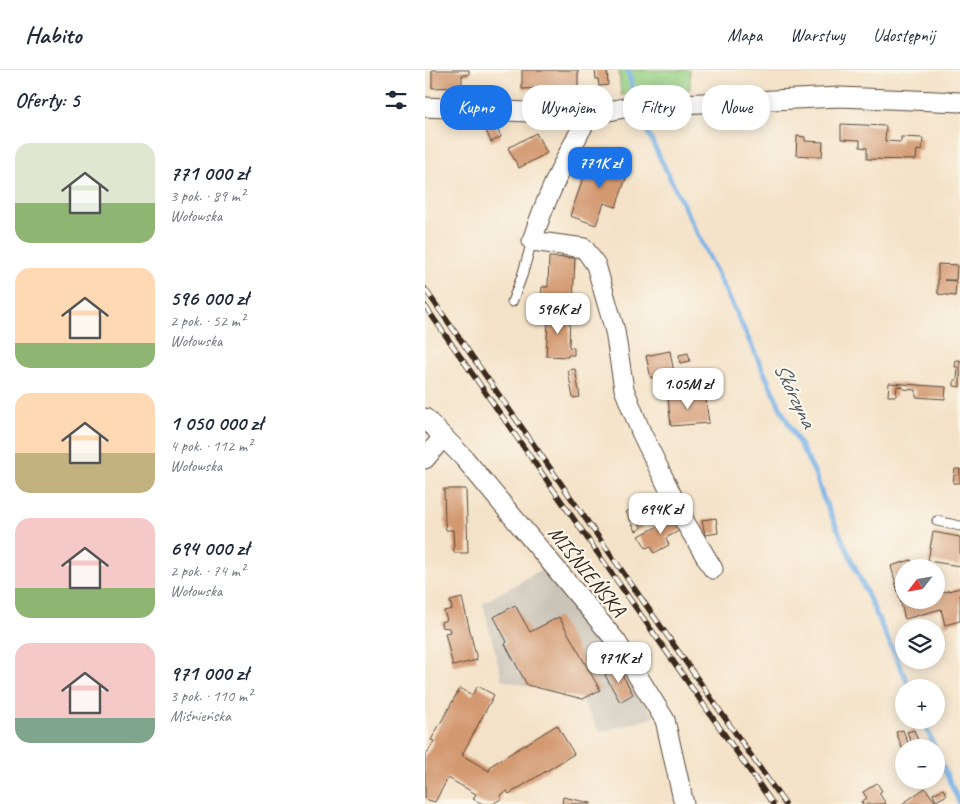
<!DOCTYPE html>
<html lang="pl">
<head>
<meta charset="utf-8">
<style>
  body { margin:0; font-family:Caveat,sans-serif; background:#f6f6f7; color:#1f2937; height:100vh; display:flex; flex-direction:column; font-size:19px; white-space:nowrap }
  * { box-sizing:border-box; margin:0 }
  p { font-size:16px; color:#747a83 }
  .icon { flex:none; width:28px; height:28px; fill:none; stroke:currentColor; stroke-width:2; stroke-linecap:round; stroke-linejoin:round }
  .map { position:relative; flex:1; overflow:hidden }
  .drawer { display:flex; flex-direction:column; background:#fff; width:425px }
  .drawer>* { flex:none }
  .hud { position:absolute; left:15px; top:15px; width:445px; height:45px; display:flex; gap:10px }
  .needle { width:32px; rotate:239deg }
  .fabs { position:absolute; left:470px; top:489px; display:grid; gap:10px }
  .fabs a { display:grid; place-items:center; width:50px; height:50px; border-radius:50%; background:#fff; box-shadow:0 2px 12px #0003; font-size:25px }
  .price { position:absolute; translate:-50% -42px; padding:0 11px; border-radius:10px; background:#fff; color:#222; font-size:16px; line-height:32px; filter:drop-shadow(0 1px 2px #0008) }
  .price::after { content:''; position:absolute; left:50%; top:30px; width:15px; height:11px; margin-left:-8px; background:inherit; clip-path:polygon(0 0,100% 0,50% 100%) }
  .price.active { background:#1a73e8; color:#fff }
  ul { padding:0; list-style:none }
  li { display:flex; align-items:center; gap:15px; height:125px; padding:0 15px }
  li span { display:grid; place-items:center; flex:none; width:140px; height:100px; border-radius:15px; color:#555 }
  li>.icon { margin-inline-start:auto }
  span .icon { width:60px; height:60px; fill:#fffc; stroke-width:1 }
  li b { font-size:21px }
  h2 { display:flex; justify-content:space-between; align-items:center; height:60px; padding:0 15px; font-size:21px }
  .chip { padding:0 18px; border-radius:20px; background:#fff; box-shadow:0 2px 12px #0003; font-size:18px; line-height:45px }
  .chip.active { background:#1a73e8; color:#fff }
  header { display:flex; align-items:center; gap:30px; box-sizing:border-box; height:70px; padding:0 25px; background:#fff; border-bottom:1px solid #e0e1e3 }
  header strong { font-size:24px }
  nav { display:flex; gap:28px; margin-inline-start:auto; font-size:18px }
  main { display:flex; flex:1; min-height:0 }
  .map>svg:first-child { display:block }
  .industrial { fill:#cac3b8 }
  .green { fill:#96d084; stroke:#687d51 }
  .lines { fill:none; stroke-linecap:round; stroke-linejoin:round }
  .stream { stroke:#77b0e7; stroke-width:5 }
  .building { fill:#d39971 }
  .service-casing { stroke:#574638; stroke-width:11 }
  .minor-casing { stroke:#574638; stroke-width:21 }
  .service { stroke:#fff; stroke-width:9 }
  .minor { stroke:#fff; stroke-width:19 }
  .rail-casing { stroke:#3b2a1e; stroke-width:5.5 }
  .rail { stroke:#fbf7ec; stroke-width:4; stroke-dasharray:11; stroke-linecap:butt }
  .labels { text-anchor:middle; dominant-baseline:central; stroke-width:4.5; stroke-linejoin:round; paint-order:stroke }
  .street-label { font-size:21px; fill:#3b2a1e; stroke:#fbf7ec }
  .water-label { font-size:22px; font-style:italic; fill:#505964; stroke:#fbf7ec }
</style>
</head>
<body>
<header>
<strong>Habito</strong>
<nav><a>Mapa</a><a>Warstwy</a><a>Udostępnij</a></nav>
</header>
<main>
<section class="drawer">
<h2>Oferty: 5<svg class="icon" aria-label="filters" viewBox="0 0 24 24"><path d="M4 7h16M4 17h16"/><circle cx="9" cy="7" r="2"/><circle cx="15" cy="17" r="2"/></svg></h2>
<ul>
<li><span style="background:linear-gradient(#dfe7d0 60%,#8fb573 0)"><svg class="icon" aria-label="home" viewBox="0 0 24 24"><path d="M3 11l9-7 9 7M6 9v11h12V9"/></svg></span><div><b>771 000 zł</b><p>3 pok. · 89 m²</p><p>Wołowska</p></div></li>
<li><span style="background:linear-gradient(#ffd9b3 75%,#8fb573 0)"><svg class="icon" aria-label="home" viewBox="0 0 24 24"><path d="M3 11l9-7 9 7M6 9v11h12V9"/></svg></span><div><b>596 000 zł</b><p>2 pok. · 52 m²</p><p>Wołowska</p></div></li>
<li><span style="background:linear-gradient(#ffd9b3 60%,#c2b280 0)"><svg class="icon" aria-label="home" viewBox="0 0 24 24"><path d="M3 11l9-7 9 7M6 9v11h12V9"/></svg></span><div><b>1 050 000 zł</b><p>4 pok. · 112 m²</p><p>Wołowska</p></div></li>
<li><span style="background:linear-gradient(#f6c9c9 70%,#8fb573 0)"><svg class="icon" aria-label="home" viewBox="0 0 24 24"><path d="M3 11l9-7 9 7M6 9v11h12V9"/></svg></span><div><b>694 000 zł</b><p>2 pok. · 74 m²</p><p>Wołowska</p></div></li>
<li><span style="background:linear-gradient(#f6c9c9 75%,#7fa58c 0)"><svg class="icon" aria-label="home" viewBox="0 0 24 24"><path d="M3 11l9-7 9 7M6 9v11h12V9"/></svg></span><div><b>971 000 zł</b><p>3 pok. · 110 m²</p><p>Miśnieńska</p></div></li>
</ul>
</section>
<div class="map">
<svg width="535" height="734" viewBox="0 0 535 734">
  <rect width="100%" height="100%" fill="#fbf7ec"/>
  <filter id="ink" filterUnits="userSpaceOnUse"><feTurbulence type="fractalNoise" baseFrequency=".02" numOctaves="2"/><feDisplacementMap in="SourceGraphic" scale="10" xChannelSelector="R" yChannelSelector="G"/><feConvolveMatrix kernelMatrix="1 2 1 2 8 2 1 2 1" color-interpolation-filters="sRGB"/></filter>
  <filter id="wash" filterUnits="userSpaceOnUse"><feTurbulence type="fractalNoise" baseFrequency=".0096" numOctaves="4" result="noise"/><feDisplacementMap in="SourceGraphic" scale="20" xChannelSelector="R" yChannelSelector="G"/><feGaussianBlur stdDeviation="1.12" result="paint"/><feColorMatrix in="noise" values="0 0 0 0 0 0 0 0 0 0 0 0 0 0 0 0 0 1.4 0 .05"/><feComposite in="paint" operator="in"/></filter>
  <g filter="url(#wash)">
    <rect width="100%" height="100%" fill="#f4e2c8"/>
    <!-- industrial -->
    <path class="industrial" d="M119 498 230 647 175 662 156 629 77 610 58 533Z"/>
    <!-- green -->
    <path class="green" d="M194 0H265V19L196 25Z"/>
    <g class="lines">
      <!-- stream -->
      <g class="stream">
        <path d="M203 0 208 20"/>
        <path d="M217 51 308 236 357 341 389 401 398 427 485 618"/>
        <path d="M498 650 510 678"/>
        <path d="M511 681 535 734"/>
      </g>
    </g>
    <g id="blocks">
      <!-- building -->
      <g class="building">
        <path d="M7 0H44V5H37V17L7 18Z"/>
        <path d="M97 0H153V17L97 19Z"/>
        <path d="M170 0H182L183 15 174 16 173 9H171Z"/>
        <path d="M70 54 76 67 66 72 60 58Z"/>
        <path d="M416 54 461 56 460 71 476 72V67L498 68 497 81 492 80 491 90 442 89V78L435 77V70L416 69Z"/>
        <path d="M111 63 122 83 94 98 83 78Z"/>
        <path d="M372 66 380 67V71L398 72 397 87 371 85Z"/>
        <path d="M181 82 196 87 194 93 205 97 191 137 179 133 171 155 145 146 162 97 168 99 167 102 174 105Z"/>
        <path d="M124 187 150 188 148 232 116 230 117 217H123Z"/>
        <path d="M513 194 532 195 531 210H519L531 211 530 226 513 224Z"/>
        <path d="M115 243 145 244 144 277 149 278V285H143V287L121 286 123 250H114Z"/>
        <path d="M245 281 249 303 226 308 221 286Z"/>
        <path d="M263 283 265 291 255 293 254 285Z"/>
        <path d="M531 290H535V317L529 316V310H532L533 297H530Z"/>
        <path d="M150 299 155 327 148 328 143 300Z"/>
        <path d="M464 313 521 317 520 329 491 327V320L478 319V317L472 316 471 326H463Z"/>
        <path d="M280 323 284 353 246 356 243 328Z"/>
        <path d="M530 399H535V413H528Z"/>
        <path d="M19 419H41L43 483H29L28 460H21L20 453Z"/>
        <path d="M207 439 217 458 211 461 201 442Z"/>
        <path d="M253 446 259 458 241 468 244 475 229 483 226 476 221 478 214 466Z"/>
        <path d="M291 448 293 463 280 465 277 450Z"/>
        <path d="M508 462 535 467V496L503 491Z"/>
        <path d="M486 490 488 498H479V530H511V524L535 518V551L520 555 516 539 480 549 466 496Z"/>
        <path d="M37 528 52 590 28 596 20 563 25 562 24 558 17 557 16 552 22 550 19 541 27 539 25 531Z"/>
        <path d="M90 535 105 562 134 547 175 620 158 629 102 615 80 574 82 572 69 547Z"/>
        <path d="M193 597 208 624 195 632 180 605Z"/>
        <path d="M53 616 69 625 37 685 64 701 67 695 132 655 149 684 84 724 82 721 75 725 77 728 68 734H58L48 729 51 724 23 708 10 732 0 729V683L2 684 9 671 6 670 35 618 47 625Z"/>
        <path d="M478 660 485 678H477L471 662Z"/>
        <path d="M489 660 496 678H489L482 662Z"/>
        <path d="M452 713 457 721 454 723 461 734H438L436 732 442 728 438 722Z"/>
        <path d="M500 718 512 734H477Z"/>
        <path d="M518 719 522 725 511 731 508 724Z"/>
        <path d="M138 727 166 733V734H137Z"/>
      </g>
    </g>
  </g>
  <g filter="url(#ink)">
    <use href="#blocks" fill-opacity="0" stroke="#574638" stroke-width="1"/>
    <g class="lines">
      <!-- service casing -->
      <g class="service-casing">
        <g id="service">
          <path d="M87 232 97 206 107 171"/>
          <path d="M512 451 535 456"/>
        </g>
      </g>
      <!-- minor casing -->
      <g class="minor-casing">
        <g id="minor">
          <path d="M0 37 164 45 204 37 232 35 415 27 535 32"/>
          <path d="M164 45C141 86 121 126 107 171L159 178 171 195 190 261 199 319 216 362 260 452 288 499"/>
          <path d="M0 348 39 388 191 571 240 650 259 734"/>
          <path d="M0 389 18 367"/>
        </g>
      </g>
      <!-- service -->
      <use href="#service" class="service"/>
      <!-- minor -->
      <use href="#minor" class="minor"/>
      <!-- rail casing -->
      <g class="rail-casing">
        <g id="rail">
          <path d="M0 219 360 734"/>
          <path d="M0 236 348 734"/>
        </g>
      </g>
      <!-- rail -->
      <use href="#rail" class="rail"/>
    </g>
  </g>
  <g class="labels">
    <!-- street labels -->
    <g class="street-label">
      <text transform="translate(162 501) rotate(51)">MIŚNIEŃSKA</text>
    </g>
    <!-- water labels -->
    <g class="water-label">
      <text transform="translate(370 325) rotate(64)">Skórzyna</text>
    </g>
  </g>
</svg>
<div class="fabs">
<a><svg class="needle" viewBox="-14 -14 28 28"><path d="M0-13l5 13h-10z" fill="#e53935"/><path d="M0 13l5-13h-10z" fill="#747a83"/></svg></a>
<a><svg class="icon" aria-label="layers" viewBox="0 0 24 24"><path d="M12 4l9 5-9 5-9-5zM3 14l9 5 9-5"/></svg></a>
<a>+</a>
<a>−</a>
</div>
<b class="price active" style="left:175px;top:119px">771K zł</b>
<b class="price" style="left:133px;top:265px">596K zł</b>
<b class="price" style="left:263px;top:340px">1.05M zł</b>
<b class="price" style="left:236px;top:465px">694K zł</b>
<b class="price" style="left:194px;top:614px">971K zł</b>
<div class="hud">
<a class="chip active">Kupno</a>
<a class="chip">Wynajem</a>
<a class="chip">Filtry</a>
<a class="chip">Nowe</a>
</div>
</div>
</main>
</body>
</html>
